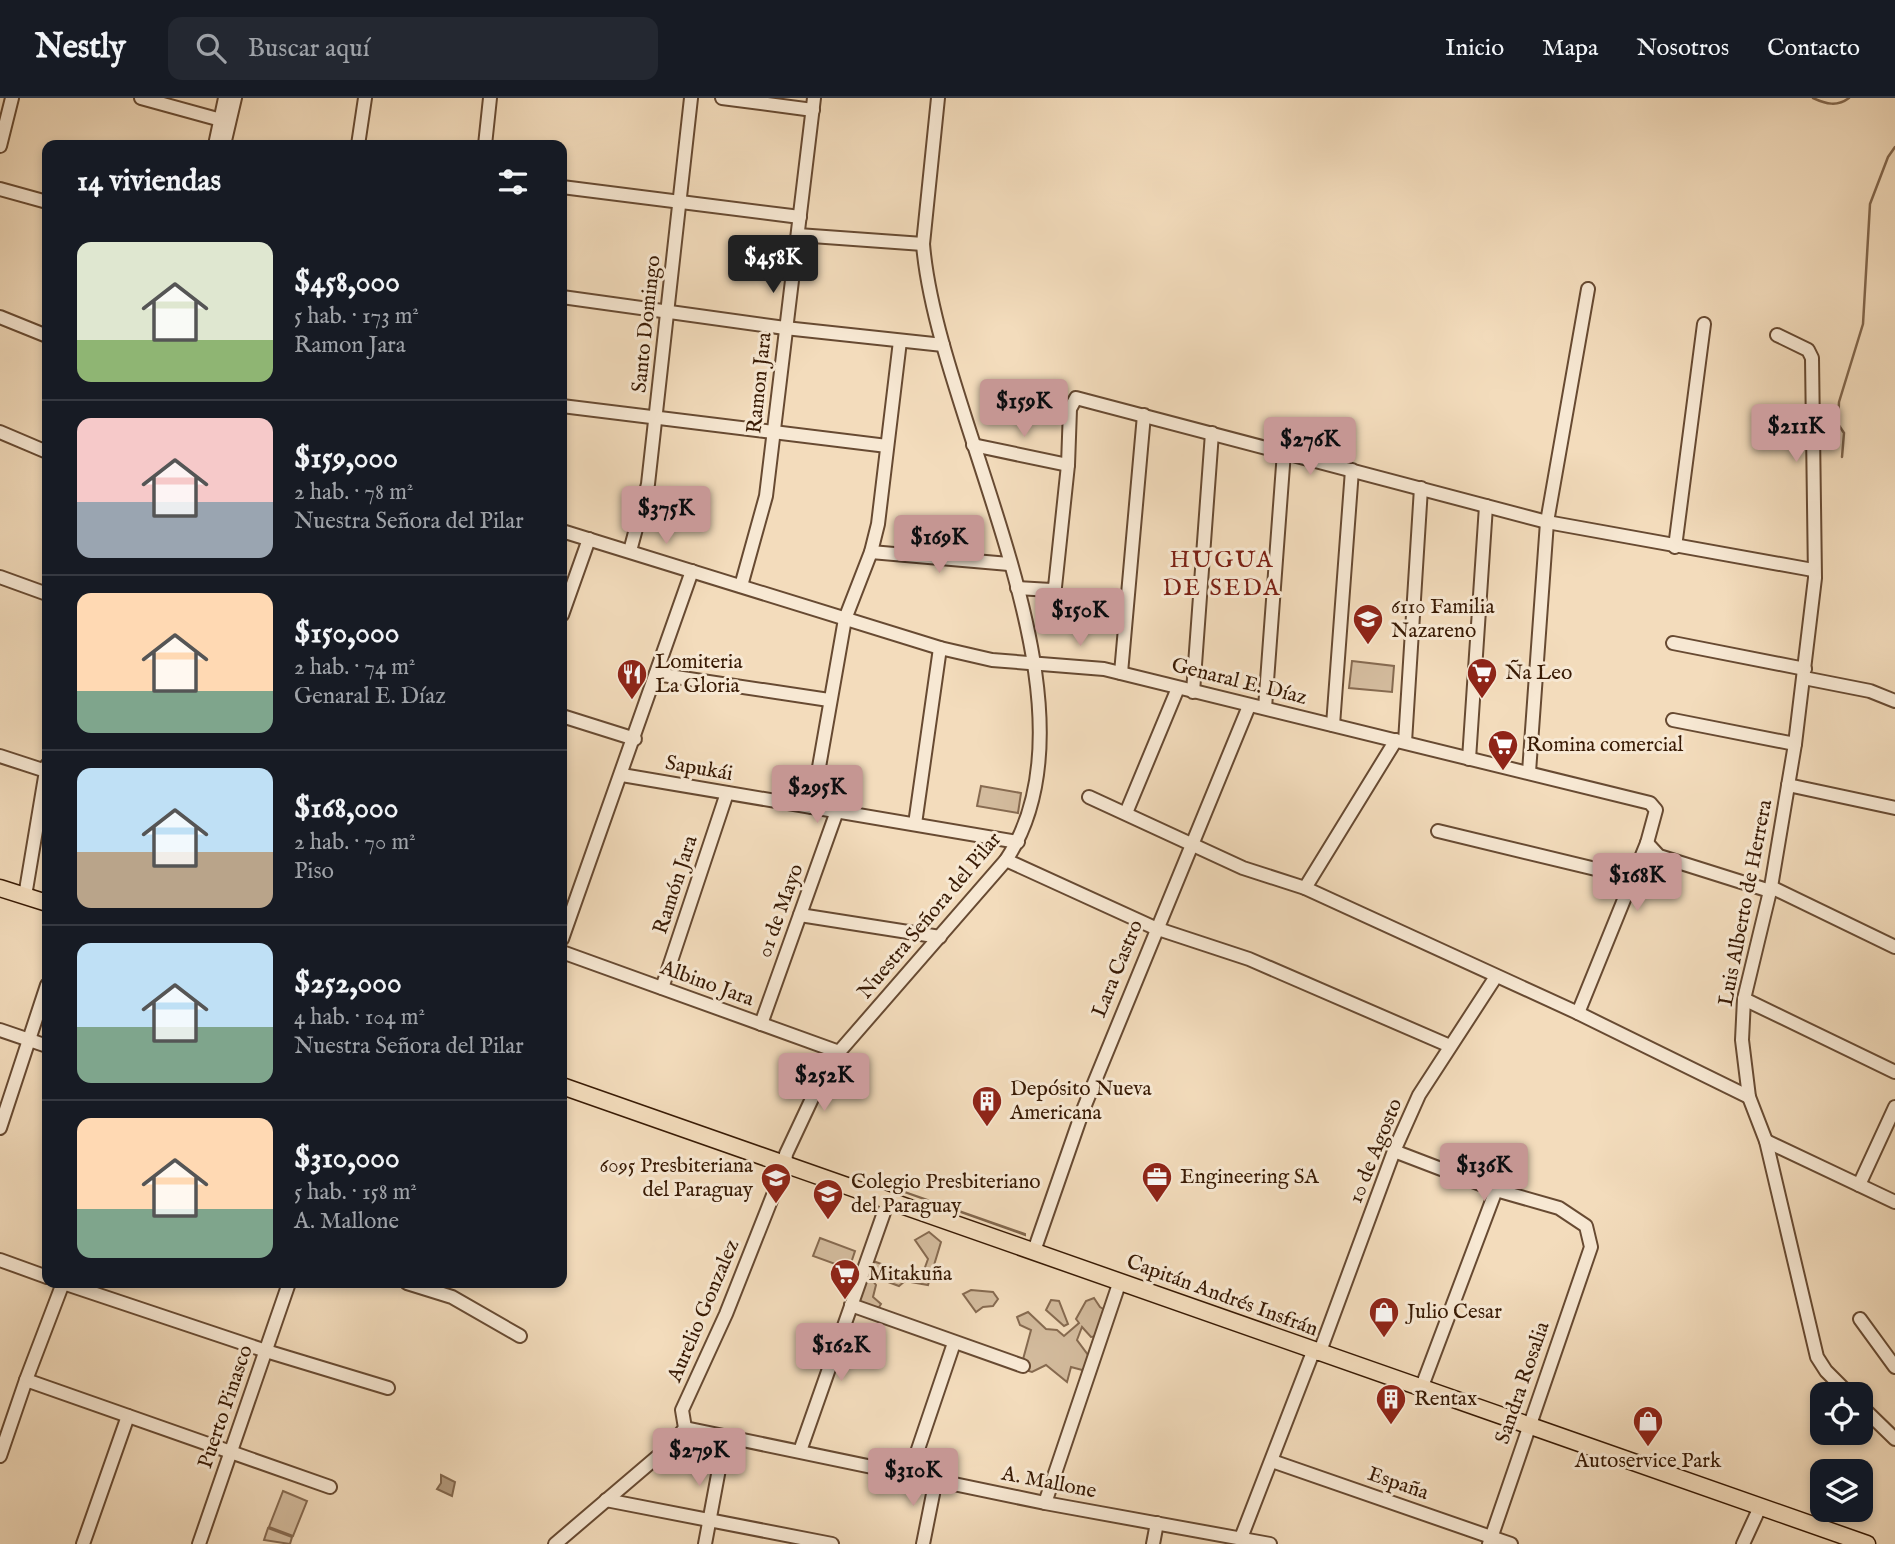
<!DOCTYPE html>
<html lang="es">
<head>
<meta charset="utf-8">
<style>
  body { margin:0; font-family:"IM FELL English",serif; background:#242831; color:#f1f3f6; height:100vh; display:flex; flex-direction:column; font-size:26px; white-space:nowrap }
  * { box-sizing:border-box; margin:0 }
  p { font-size:23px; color:#9ea1a6 }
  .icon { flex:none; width:38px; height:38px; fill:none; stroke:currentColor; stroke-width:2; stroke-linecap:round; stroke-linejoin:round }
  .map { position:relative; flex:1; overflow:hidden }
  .sheet { position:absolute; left:42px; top:42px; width:525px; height:1148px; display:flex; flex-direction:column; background:#171b24; border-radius:14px; box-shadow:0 4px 10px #0003 }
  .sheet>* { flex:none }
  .tools { position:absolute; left:1810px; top:1284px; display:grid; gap:14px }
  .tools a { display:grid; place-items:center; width:63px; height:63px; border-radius:14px; background:#171b24; box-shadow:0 4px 10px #0003; font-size:35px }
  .price { position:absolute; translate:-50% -60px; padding:0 16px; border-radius:7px; background:#c59692; color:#111; font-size:23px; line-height:46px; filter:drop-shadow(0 2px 4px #0008) }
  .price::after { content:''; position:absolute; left:50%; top:42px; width:21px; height:16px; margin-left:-10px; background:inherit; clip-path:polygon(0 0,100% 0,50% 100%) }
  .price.active { background:#222; color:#fff }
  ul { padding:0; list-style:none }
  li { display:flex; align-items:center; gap:21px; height:175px; padding:0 35px }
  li+li { border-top:2px solid #363941 }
  li span { display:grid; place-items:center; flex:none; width:196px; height:140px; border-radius:14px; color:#555 }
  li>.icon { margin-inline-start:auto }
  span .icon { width:84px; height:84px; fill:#fffc; stroke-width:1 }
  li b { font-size:30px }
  h2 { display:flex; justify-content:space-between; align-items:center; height:84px; padding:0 35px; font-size:30px }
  header { display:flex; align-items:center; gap:42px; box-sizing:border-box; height:98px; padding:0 35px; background:#171b24; border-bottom:2px solid #363941 }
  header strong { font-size:33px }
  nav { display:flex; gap:38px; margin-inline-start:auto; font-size:24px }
  .search { width:490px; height:63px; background:#242831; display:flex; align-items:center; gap:18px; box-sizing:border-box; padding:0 24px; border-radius:14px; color:#9ea1a6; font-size:26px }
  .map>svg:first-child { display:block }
  .green { fill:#d3bb9d; stroke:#866a50; stroke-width:2 }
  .water { fill:#b39a7d; stroke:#82674d; stroke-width:2 }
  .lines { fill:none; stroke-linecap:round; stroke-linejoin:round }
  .stream { stroke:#82674d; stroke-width:2.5 }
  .minor-casing { stroke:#674a32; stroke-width:16 }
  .major-casing { stroke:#381a04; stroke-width:19 }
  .minor { stroke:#f7e8d3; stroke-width:12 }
  .major { stroke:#f3dcbc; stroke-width:16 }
  .labels { text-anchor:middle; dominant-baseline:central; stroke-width:6; stroke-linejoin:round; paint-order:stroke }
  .street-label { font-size:21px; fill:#381a04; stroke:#f7e8d3 }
  .poi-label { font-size:21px; fill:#381a04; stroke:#f7e8d3; text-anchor:start }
  .quarter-label { font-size:24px; letter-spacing:2px; fill:#7a1f14; stroke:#f7e8d3 }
</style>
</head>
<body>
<header>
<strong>Nestly</strong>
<div class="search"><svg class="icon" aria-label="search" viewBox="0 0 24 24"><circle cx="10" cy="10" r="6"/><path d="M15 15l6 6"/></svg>Buscar aquí</div>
<nav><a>Inicio</a><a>Mapa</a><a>Nosotros</a><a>Contacto</a></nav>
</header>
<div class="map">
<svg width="1895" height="1446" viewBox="0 0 1895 1446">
  <rect width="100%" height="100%" fill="#f3dcbc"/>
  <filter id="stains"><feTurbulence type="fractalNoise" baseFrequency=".00286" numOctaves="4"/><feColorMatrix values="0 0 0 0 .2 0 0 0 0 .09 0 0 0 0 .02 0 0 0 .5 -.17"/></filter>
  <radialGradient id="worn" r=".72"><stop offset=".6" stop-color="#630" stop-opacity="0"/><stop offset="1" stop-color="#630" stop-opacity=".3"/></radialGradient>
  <!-- green -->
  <g class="green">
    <path d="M1352 563 1394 568 1392 594 1349 590Z"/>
    <path d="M981 688 1021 695 1018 715 977 708Z"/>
    <path d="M929 1134 941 1144 928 1187 905 1183 899 1188 869 1177 868 1168 873 1163 887 1168 888 1174 920 1183 928 1161 915 1142Z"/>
    <path d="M820 1140 855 1153 849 1171 813 1158Z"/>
    <path d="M868 1177 876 1187 873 1199 881 1206 876 1214 858 1205Z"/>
    <path d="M971 1192 993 1194 998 1201 993 1208 983 1209 976 1214 963 1196Z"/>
    <path d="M1094 1200 1100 1209 1110 1215 1098 1238 1091 1239 1082 1229 1077 1242 1091 1261 1086 1273 1071 1269 1067 1284 1046 1267 1032 1274 1025 1272 1022 1265 1031 1232 1020 1227 1017 1219 1028 1214 1046 1231 1057 1232 1064 1238 1079 1225 1076 1221 1086 1203Z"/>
    <path d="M1051 1202 1059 1203 1068 1226 1064 1228 1046 1212Z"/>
    <path d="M283 1393 307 1403 293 1438 269 1429Z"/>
    <path d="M268 1430 292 1439 290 1446 264 1442Z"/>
  </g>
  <!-- water -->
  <g class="water">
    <path d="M879 1085 1025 1136V1137Z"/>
    <path d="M441 1377 455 1384 452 1398 437 1391 441 1385Z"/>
  </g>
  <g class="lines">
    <!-- stream -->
    <g class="stream">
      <path d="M1813 0C1826 6 1837 9 1849 0"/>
      <path d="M1842 359 1844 335 1838 326 1839 304 1863 226 1870 106 1888 59 1895 49"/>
    </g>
    <!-- minor casing -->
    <g class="minor-casing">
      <g id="minor">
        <path d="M141 0 221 22"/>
        <path d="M722 0 813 12"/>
        <path d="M215 47 225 0"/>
        <path d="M224 47 235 0"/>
        <path d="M358 47 365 0"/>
        <path d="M485 47 490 0"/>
        <path d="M0 48 12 0"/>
        <path d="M562 89 800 119"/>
        <path d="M0 91 47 104"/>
        <path d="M798 137 923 146"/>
        <path d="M562 199 785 230 943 247"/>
        <path d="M0 219 47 238"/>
        <path d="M1777 237 1808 252 1812 260 1815 480 1795 646 1771 789 1744 901 1742 942 1749 999 1766 1043 1817 1259 1826 1273 1850 1297"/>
        <path d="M562 308 887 348"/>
        <path d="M0 334 47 354"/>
        <path d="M973 347 1068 367"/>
        <path d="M562 433 940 550 992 562 1104 571 1650 705 1656 712 1647 745 1578 915"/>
        <path d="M1675 449 1704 226"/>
        <path d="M630 453 648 386 691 0"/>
        <path d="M871 454 1009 466"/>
        <path d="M0 479 47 496"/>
        <path d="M741 488 766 398 814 0"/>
        <path d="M1017 490 1051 492 1055 489 1068 367 1070 311 1076 300 1547 424 1813 472"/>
        <path d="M562 517 589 441"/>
        <path d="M1673 545 1805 571"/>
        <path d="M1121 575 1144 317"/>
        <path d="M656 576 829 602"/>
        <path d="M1804 580 1870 593 1895 603"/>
        <path d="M1193 594 1212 335"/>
        <path d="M1265 610 1284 354"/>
        <path d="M562 618 635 641"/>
        <path d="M1673 622 1795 646"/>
        <path d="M1333 627 1352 372"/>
        <path d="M1405 644 1421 390"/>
        <path d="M0 658 46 673"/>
        <path d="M1469 661 1486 408"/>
        <path d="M1529 674 1547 424 1588 191"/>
        <path d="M622 677 1018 744"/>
        <path d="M1788 687 1895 710"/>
        <path d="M1089 699 1243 770 1305 790 1578 915 1749 999"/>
        <path d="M812 709 845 521 871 454 878 426 900 243"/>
        <path d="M1126 715 1178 590"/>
        <path d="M915 726 940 550"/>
        <path d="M1438 733 1633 780"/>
        <path d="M1647 745 1659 758 1770 793"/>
        <path d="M1006 762 1155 830 1249 861 1450 948"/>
        <path d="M1771 789 1895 849"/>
        <path d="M1305 790 1396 642"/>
        <path d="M25 798 47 667"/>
        <path d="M800 817 940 839"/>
        <path d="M562 841 692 473"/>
        <path d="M562 854 839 954"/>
        <path d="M662 890 727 695"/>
        <path d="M1744 901 1895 974"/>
        <path d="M761 926 837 713"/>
        <path d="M0 932 47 948"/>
        <path d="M0 1030 47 887"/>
        <path d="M1766 1043 1895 1104"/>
        <path d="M1394 1053 1496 1092 1559 1110 1586 1128 1591 1149 1489 1446"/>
        <path d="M1859 1087 1895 1009"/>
        <path d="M1034 1153 1083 1012 1249 608"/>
        <path d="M0 1162 47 1179"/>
        <path d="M407 1185 452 1199 520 1238"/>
        <path d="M851 1207 1023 1268"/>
        <path d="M1860 1221 1895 1269"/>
        <path d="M1319 1256 1394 1053 1419 997 1495 880"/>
        <path d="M1421 1291 1496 1092"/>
        <path d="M1860 1307 1895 1341"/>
        <path d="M685 1330 1045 1405 1270 1446"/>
        <path d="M800 1353 888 1103"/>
        <path d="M0 1358 26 1282"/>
        <path d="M1272 1363 1511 1446"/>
        <path d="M910 1375 954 1245"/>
        <path d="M330 1389 26 1282 63 1185 266 1253 388 1290"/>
        <path d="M606 1402 832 1446"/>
        <path d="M1045 1405 1120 1183"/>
        <path d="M1241 1440 1313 1254"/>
        <path d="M83 1446 128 1318"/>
        <path d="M199 1446 289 1185"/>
        <path d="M555 1446 671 1347 685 1330 682 1312 726 1216 785 1067 786 1056 824 975 839 954 1006 762C1112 604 937 320 923 146L938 0"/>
        <path d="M705 1446 725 1339"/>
        <path d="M923 1446 936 1381"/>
        <path d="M1153 1446 1157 1425"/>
        <path d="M1743 1446 1760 1409"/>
      </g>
    </g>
    <!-- major casing -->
    <g class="major-casing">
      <g id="major">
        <path d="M0 790 47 805"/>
        <path d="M562 988 1867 1446"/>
      </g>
    </g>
    <!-- minor -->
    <use href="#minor" class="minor"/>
    <!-- major -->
    <use href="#major" class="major"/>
  </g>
  <!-- icons -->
  <defs>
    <g id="school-pin" transform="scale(1.575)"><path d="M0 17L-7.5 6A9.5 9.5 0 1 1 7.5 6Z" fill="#8f2418" stroke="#f7e8d3"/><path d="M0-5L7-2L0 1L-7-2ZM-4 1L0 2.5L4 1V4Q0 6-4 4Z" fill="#fff"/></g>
    <g id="supermarket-pin" transform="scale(1.575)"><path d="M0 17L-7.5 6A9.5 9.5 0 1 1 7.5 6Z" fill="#8f2418" stroke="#f7e8d3"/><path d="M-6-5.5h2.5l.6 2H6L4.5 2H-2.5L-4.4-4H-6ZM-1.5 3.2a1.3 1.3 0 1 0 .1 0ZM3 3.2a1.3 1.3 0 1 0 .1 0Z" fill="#fff"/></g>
    <g id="restaurant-pin" transform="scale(1.575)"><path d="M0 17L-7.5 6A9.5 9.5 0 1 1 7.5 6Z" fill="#8f2418" stroke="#f7e8d3"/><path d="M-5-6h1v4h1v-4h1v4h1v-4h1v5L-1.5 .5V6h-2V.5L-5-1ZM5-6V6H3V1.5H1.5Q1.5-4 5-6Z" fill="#fff"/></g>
    <g id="building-pin" transform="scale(1.575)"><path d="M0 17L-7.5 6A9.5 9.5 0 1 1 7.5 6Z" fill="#8f2418" stroke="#f7e8d3"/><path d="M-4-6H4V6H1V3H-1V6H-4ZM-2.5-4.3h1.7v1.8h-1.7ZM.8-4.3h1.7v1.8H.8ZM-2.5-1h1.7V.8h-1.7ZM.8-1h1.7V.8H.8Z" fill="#fff"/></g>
    <g id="office-pin" transform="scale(1.575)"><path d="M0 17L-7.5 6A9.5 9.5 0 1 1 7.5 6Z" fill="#8f2418" stroke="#f7e8d3"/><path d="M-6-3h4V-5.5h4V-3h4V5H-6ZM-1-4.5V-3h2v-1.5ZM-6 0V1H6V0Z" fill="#fff"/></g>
    <g id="shop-pin" transform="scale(1.575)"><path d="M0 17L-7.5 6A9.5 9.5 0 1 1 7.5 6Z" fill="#8f2418" stroke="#f7e8d3"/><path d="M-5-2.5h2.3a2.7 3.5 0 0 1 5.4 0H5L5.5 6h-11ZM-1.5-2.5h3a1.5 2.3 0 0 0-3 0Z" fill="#fff"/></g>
  </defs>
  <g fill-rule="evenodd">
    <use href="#school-pin" x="1368" y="521"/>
    <use href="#supermarket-pin" x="1482" y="575"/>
    <use href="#restaurant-pin" x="632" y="576"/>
    <use href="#supermarket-pin" x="1503" y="647"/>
    <use href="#building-pin" x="987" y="1003"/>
    <use href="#office-pin" x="1157" y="1079"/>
    <use href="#school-pin" x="776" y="1080"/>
    <use href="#school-pin" x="828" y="1096"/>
    <use href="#supermarket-pin" x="845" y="1176"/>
    <use href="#shop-pin" x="1384" y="1214"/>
    <use href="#building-pin" x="1391" y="1301"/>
    <use href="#shop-pin" x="1648" y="1323"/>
  </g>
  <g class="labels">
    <!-- street labels -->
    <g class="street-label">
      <text transform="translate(647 226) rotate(-84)">Santo Domingo</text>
      <text transform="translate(760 285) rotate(-84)">Ramon Jara</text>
      <text transform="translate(1239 584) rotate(14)">Genaral E. Díaz</text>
      <text transform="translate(699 671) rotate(10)">Sapukái</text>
      <text transform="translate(676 787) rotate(-72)">Ramón Jara</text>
      <text transform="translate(1746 805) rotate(-79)">Luis Alberto de Herrera</text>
      <text transform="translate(781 813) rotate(-70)">01 de Mayo</text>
      <text transform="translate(930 818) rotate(-50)">Nuestra Señora del Pilar</text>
      <text transform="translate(1118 871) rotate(-68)">Lara Castro</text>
      <text transform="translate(707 886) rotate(20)">Albino Jara</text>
      <text transform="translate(1376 1053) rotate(-68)">10 de Agosto</text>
      <text transform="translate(1222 1198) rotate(20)">Capitán Andrés Insfrán</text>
      <text transform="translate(704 1213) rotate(-67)">Aurelio Gonzalez</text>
      <text transform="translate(1523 1285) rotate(-71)">Sandra Rosalia</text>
      <text transform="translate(226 1309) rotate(-71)">Puerto Pinasco</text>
      <text transform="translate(1049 1385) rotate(11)">A. Mallone</text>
      <text transform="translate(1398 1386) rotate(19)">España</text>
    </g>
    <!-- poi labels -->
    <g class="poi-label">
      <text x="1391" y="509">6110 Familia<tspan x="1391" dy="24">Nazareno</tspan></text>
      <text x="655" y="564">Lomiteria<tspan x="655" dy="24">La Gloria</tspan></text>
      <text x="1505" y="575">Ña Leo</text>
      <text x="1526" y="647">Romina comercial</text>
      <text x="1010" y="991">Depósito Nueva<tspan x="1010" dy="24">Americana</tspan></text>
      <text x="753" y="1068" text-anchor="end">6095 Presbiteriana<tspan x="753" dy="24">del Paraguay</tspan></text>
      <text x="1180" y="1079">Engineering SA</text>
      <text x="851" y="1084">Colegio Presbiteriano<tspan x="851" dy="24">del Paraguay</tspan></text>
      <text x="868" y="1176">Mitakuña</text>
      <text x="1407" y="1214">Julio Cesar</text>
      <text x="1414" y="1301">Rentax</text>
      <text x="1648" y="1363" text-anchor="middle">Autoservice Park</text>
    </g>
    <!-- quarter labels -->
    <g class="quarter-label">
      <text x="1222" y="462">HUGUA<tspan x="1222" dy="28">DE SEDA</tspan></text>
    </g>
  </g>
  <rect width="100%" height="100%" filter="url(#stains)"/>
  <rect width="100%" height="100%" fill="url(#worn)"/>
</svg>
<div class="tools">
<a><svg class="icon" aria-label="locate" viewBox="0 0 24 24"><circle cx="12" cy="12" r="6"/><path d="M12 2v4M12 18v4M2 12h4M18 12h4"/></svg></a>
<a><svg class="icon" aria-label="layers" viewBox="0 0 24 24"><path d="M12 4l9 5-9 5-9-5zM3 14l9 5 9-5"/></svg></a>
</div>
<b class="price active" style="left:773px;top:197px">$458K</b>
<b class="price" style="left:1024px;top:341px">$159K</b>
<b class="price" style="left:1796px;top:366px">$211K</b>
<b class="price" style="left:1310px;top:379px">$276K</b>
<b class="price" style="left:666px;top:448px">$375K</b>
<b class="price" style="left:939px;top:477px">$169K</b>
<b class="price" style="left:1080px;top:550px">$150K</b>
<b class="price" style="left:817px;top:727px">$295K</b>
<b class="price" style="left:1637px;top:815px">$168K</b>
<b class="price" style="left:824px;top:1015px">$252K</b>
<b class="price" style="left:1484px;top:1105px">$136K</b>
<b class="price" style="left:841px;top:1285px">$162K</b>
<b class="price" style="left:699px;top:1390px">$279K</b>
<b class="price" style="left:913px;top:1410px">$310K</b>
<section class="sheet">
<h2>14 viviendas<svg class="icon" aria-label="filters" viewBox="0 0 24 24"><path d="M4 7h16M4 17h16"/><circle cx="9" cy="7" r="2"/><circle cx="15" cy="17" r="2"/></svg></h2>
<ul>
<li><span style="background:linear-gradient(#dfe7d0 70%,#8fb573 0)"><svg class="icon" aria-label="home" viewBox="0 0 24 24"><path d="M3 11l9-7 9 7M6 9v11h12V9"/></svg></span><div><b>$458,000</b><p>5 hab. · 173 m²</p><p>Ramon Jara</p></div></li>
<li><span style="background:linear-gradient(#f6c9c9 60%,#9aa5b1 0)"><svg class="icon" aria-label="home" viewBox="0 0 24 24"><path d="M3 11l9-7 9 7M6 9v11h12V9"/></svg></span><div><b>$159,000</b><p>2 hab. · 78 m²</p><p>Nuestra Señora del Pilar</p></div></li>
<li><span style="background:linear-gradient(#ffd9b3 70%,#7fa58c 0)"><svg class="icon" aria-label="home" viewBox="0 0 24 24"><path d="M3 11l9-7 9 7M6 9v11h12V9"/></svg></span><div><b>$150,000</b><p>2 hab. · 74 m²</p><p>Genaral E. Díaz</p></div></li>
<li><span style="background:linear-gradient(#bfe0f5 60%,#b9a48a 0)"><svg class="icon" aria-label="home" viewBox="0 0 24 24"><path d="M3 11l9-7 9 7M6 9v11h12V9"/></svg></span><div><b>$168,000</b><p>2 hab. · 70 m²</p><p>Piso</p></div></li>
<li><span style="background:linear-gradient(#bfe0f5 60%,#7fa58c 0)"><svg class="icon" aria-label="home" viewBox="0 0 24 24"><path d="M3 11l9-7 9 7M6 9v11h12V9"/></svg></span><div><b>$252,000</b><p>4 hab. · 104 m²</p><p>Nuestra Señora del Pilar</p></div></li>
<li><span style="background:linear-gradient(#ffd9b3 65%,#7fa58c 0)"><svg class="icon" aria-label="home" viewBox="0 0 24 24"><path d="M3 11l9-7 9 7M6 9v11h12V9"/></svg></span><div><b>$310,000</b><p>5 hab. · 158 m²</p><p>A. Mallone</p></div></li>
</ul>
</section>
</div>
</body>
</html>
